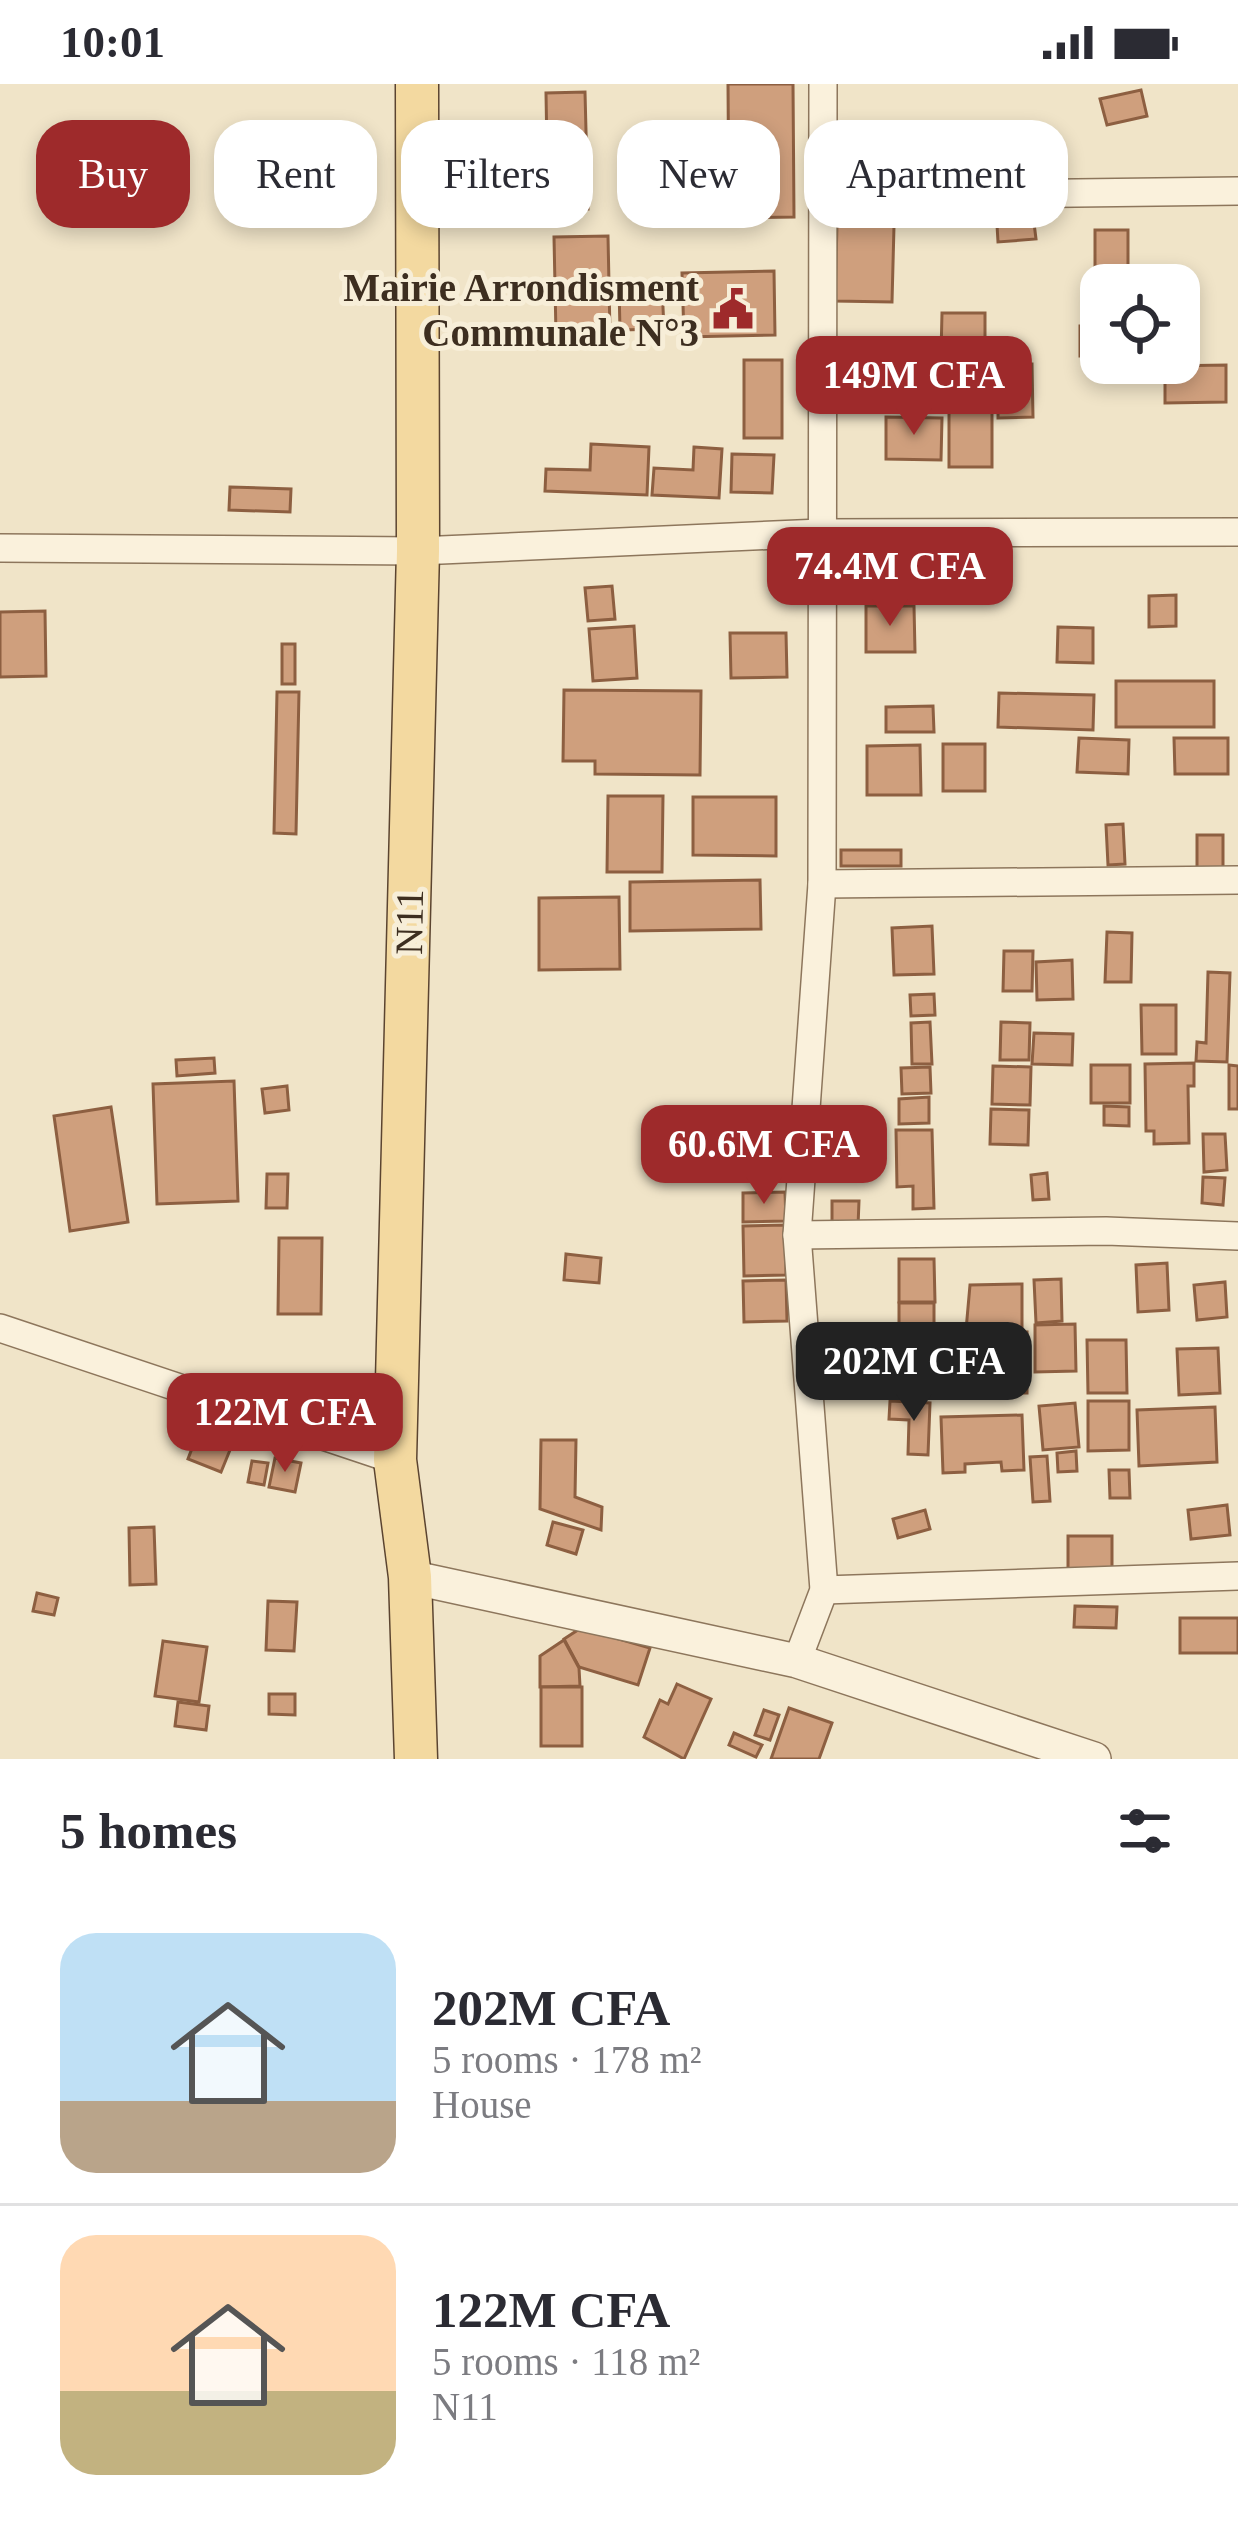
<!DOCTYPE html>
<html lang="en">
<head>
<meta charset="utf-8">
<style>
  body { margin:0; font-family:Georgia,serif; background:#f7f7f7; color:#2b2b33; height:100vh; display:flex; flex-direction:column; font-size:45px; white-space:nowrap }
  * { box-sizing:border-box; margin:0 }
  p { font-size:39px; color:#7c7c81 }
  .icon { flex:none; width:66px; height:66px; fill:none; stroke:currentColor; stroke-width:2; stroke-linecap:round; stroke-linejoin:round }
  .map { position:relative; height:1675px; overflow:hidden }
  .side { display:flex; flex-direction:column; background:#fff; flex:1 }
  .side>* { flex:none }
  .banner { position:absolute; left:36px; top:36px; width:1167px; height:108px; display:flex; gap:24px }
  .tools { position:absolute; left:1080px; top:180px; display:grid; gap:24px }
  .tools a { display:grid; place-items:center; width:120px; height:120px; border-radius:24px; background:#fff; box-shadow:0 6px 18px #0003; font-size:60px }
  .price { position:absolute; translate:-50% -102px; padding:0 27px; border-radius:24px; background:#9e2a2b; color:#fff; font-size:39px; line-height:78px; filter:drop-shadow(0 3px 6px #0008) }
  .price::after { content:''; position:absolute; left:50%; top:72px; width:36px; height:27px; margin-left:-18px; background:inherit; clip-path:polygon(0 0,100% 0,50% 100%) }
  .price.active { background:#222; color:#fff }
  ul { padding:0; list-style:none }
  li { display:flex; align-items:center; gap:36px; height:300px; padding:0 60px }
  li+li { border-top:3px solid #e1e1e2 }
  li span { display:grid; place-items:center; flex:none; width:336px; height:240px; border-radius:36px; color:#555 }
  li>.icon { margin-inline-start:auto }
  span .icon { width:144px; height:144px; fill:#fffc; stroke-width:1 }
  li b { font-size:51px }
  h2 { display:flex; justify-content:space-between; align-items:center; height:144px; padding:0 60px; font-size:51px }
  .tag { padding:0 42px; border-radius:36px; background:#fff; box-shadow:0 6px 18px #0003; font-size:42px; line-height:108px }
  .tag.active { background:#9e2a2b; color:#fff }
  .status { display:flex; justify-content:space-between; align-items:center; height:84px; padding:0 60px; background:#fff; direction:ltr }
  .status svg { height:33px; fill:currentColor }
  .map>svg:first-child { display:block }
  .building { fill:#cf9f7d; stroke:#8d5f41; stroke-width:3 }
  .lines { fill:none; stroke-linecap:round; stroke-linejoin:round }
  .minor-casing { stroke:#8d765c; stroke-width:30 }
  .tertiary-casing { stroke:#8d765c; stroke-width:36 }
  .primary-casing { stroke:#5b4430; stroke-width:45 }
  .minor { stroke:#faf1dc; stroke-width:27 }
  .tertiary { stroke:#faf1dc; stroke-width:33 }
  .primary { stroke:#f3d9a0; stroke-width:42 }
  .labels { text-anchor:middle; dominant-baseline:central; stroke-width:10; stroke-linejoin:round; paint-order:stroke }
  .poi-label { font-size:39px; font-weight:bold; fill:#3d2e20; stroke:#f7eed8; text-anchor:end }
  .street-label { font-size:39px; fill:#3d2e20; stroke:#f7eed8 }
</style>
</head>
<body>
<div class="status"><b>10:01</b><svg viewBox="0 0 49 12"><path d="M0 12V9h3v3zM5 12V6h3v6zM10 12V3h3v9zM15 12V0h3v12zM26 1h20v11H26zM47 4h2v5h-2z"/></svg></div>
<div class="map">
<svg width="1238" height="1675" viewBox="0 0 1238 1675">
  <rect width="100%" height="100%" fill="#f0e4c8"/>
  <!-- building -->
  <g class="building">
    <path d="M728 0H793L794 133 729 134Z"/>
    <path d="M1141 6 1147 32 1107 41 1100 15Z"/>
    <path d="M585 8 588 125 548 126 546 9Z"/>
    <path d="M1034 139 1036 155 998 158 997 141Z"/>
    <path d="M837 140 894 142 892 218 835 217Z"/>
    <path d="M1095 146H1128V201H1101V272H1080V242H1095Z"/>
    <path d="M608 152 610 249 556 251 554 153Z"/>
    <path d="M774 187 775 251 684 253 682 189Z"/>
    <path d="M662 202 664 245 620 246 619 203Z"/>
    <path d="M942 229H985V271L941 270Z"/>
    <rect x="744" y="276" width="38" height="78"/>
    <path d="M998 280H1032L1033 333 998 334Z"/>
    <path d="M1226 281V318L1165 319V282Z"/>
    <path d="M949 325 992 326V383H949Z"/>
    <path d="M886 333 942 334 941 376 886 375Z"/>
    <path d="M591 360 649 363 647 411 545 407 546 385 590 386Z"/>
    <path d="M694 363 722 365 719 414 652 411 654 384 693 386Z"/>
    <path d="M732 370 774 371 772 409 731 408Z"/>
    <path d="M230 403 291 405 290 428 229 426Z"/>
    <path d="M612 502 615 535 588 537 585 504Z"/>
    <path d="M1176 511V542L1149 543V512Z"/>
    <path d="M866 522H914L915 568H866Z"/>
    <path d="M45 527 46 592 0 593V528Z"/>
    <path d="M634 542 637 594 593 597 589 545Z"/>
    <path d="M1058 543 1093 544V579L1057 578Z"/>
    <path d="M730 549H786L787 593 731 594Z"/>
    <rect x="282" y="560" width="13" height="40"/>
    <rect x="1116" y="597" width="98" height="46"/>
    <path d="M564 606 701 607 700 691 595 690V677H563Z"/>
    <path d="M277 608H299L296 750 274 749Z"/>
    <path d="M999 609 1094 611 1093 646 998 643Z"/>
    <path d="M933 622 934 648H886V623Z"/>
    <path d="M1079 654 1129 656 1128 690 1077 688Z"/>
    <path d="M1174 654H1228V690H1175Z"/>
    <rect x="943" y="660" width="42" height="47"/>
    <path d="M920 661 921 711H867V662Z"/>
    <path d="M608 712H663L662 788H607Z"/>
    <path d="M693 713H776V772L693 771Z"/>
    <path d="M1123 740 1125 780 1108 781 1106 741Z"/>
    <rect x="1197" y="751" width="26" height="35"/>
    <rect x="841" y="766" width="60" height="16"/>
    <path d="M760 796 761 845 630 847V798Z"/>
    <path d="M619 813 620 885 539 886V814Z"/>
    <path d="M932 842 934 890 894 891 892 844Z"/>
    <path d="M1107 848 1132 849 1131 898H1105Z"/>
    <path d="M1004 867H1033L1032 907H1003Z"/>
    <path d="M1072 876 1073 915 1037 916 1036 878Z"/>
    <path d="M1208 888 1230 889 1227 978 1196 977 1197 958 1206 959Z"/>
    <path d="M934 910 935 931 911 932 910 911Z"/>
    <path d="M1141 921H1176V970H1142Z"/>
    <path d="M930 938 932 980H912L911 939Z"/>
    <path d="M1001 938 1030 939 1029 976H1000Z"/>
    <path d="M1034 949 1073 950 1072 981 1032 980Z"/>
    <path d="M214 974 215 989 177 992 176 976Z"/>
    <path d="M1194 979V1002H1188L1189 1059 1154 1060V1047H1146L1145 980Z"/>
    <rect x="1091" y="981" width="39" height="38"/>
    <path d="M1229 981 1238 982V1025H1229Z"/>
    <path d="M993 982 1031 983 1030 1021 992 1020Z"/>
    <path d="M930 983 931 1009 902 1010 901 984Z"/>
    <path d="M234 997 238 1117 157 1120 153 1000Z"/>
    <path d="M287 1002 289 1026 265 1029 262 1005Z"/>
    <path d="M929 1013V1039L899 1040V1015Z"/>
    <path d="M1104 1022 1129 1023V1042L1104 1041Z"/>
    <path d="M111 1023 128 1138 70 1147 54 1032Z"/>
    <path d="M991 1025 1029 1026 1028 1061 990 1060Z"/>
    <path d="M896 1046H932L934 1124 913 1125V1102L897 1103Z"/>
    <path d="M1203 1050H1225L1227 1086 1204 1088Z"/>
    <path d="M865 1053 866 1094H835L834 1054Z"/>
    <path d="M1047 1089 1049 1115 1033 1116 1031 1091Z"/>
    <path d="M267 1090H288L287 1124H266Z"/>
    <path d="M1203 1093 1225 1094 1223 1121 1202 1119Z"/>
    <path d="M785 1108 786 1137 743 1138V1109Z"/>
    <path d="M832 1117H859L858 1142H832Z"/>
    <path d="M786 1141V1191L744 1192 743 1142Z"/>
    <path d="M279 1154H322L321 1230H278Z"/>
    <path d="M566 1170 601 1174 599 1199 564 1196Z"/>
    <path d="M899 1175H934L935 1218H899Z"/>
    <path d="M1167 1179 1169 1226 1138 1228 1136 1181Z"/>
    <path d="M1061 1195 1062 1237 1036 1239 1034 1196Z"/>
    <path d="M786 1196 787 1237 744 1238 743 1197Z"/>
    <path d="M1225 1198 1227 1233 1197 1236 1194 1201Z"/>
    <path d="M1022 1200V1246H966L970 1201Z"/>
    <rect x="899" y="1219" width="35" height="38"/>
    <path d="M1075 1240 1076 1287 1035 1288V1241Z"/>
    <path d="M987 1247 1027 1248V1309H987Z"/>
    <path d="M1087 1256H1126L1127 1309H1088Z"/>
    <path d="M1218 1264 1220 1309 1179 1311 1177 1265Z"/>
    <path d="M870 1286V1310H843V1287Z"/>
    <path d="M890 1317 930 1319 928 1371 908 1370 909 1336 889 1335Z"/>
    <path d="M1088 1317H1129V1366L1088 1367Z"/>
    <path d="M1075 1319 1079 1363 1043 1366 1039 1322Z"/>
    <path d="M1215 1323 1217 1378 1139 1382 1137 1326Z"/>
    <path d="M1022 1331 1024 1386 1002 1387 1001 1378 965 1380V1388L943 1389 941 1333Z"/>
    <path d="M196 1354 230 1366 221 1388 188 1375Z"/>
    <path d="M541 1356H576L575 1413 602 1423 601 1446 540 1425Z"/>
    <path d="M1076 1367 1077 1387 1058 1388 1057 1369Z"/>
    <path d="M1047 1372 1050 1417 1033 1418 1030 1373Z"/>
    <path d="M275 1374 301 1379 295 1408 269 1403Z"/>
    <path d="M252 1377 268 1379 264 1401 248 1398Z"/>
    <path d="M1109 1386H1129L1130 1414H1110Z"/>
    <path d="M1227 1421 1230 1451 1191 1455 1188 1426Z"/>
    <path d="M925 1426 930 1445 898 1454 893 1435Z"/>
    <path d="M553 1438 583 1446 576 1470 547 1461Z"/>
    <path d="M154 1443 156 1500 130 1501 129 1444Z"/>
    <path d="M1068 1452H1112V1486L1068 1487Z"/>
    <path d="M37 1509 58 1514 54 1531 33 1527Z"/>
    <path d="M268 1517 297 1518 294 1567 266 1566Z"/>
    <path d="M1075 1522 1117 1523 1116 1544 1074 1543Z"/>
    <rect x="1180" y="1534" width="58" height="35"/>
    <path d="M581 1544 650 1564 638 1601 579 1583 564 1555Z"/>
    <path d="M564 1556 579 1584 580 1602 540 1603V1572Z"/>
    <path d="M163 1557 207 1563 199 1618 155 1612Z"/>
    <path d="M677 1600 711 1615 684 1675 644 1653 660 1616 668 1620Z"/>
    <rect x="541" y="1603" width="41" height="59"/>
    <path d="M269 1610H295V1631L269 1630Z"/>
    <path d="M178 1618 209 1622 206 1646 175 1642Z"/>
    <path d="M789 1624 832 1639 819 1675H771Z"/>
    <path d="M764 1626 779 1631 770 1656 755 1651Z"/>
    <path d="M734 1649 762 1661 756 1673 729 1661Z"/>
  </g>
  <g class="lines">
    <!-- minor casing -->
    <g class="minor-casing">
      <g id="minor">
        <path d="M823 112 1238 107"/>
        <path d="M0 464 418 467 821 449 1238 448"/>
        <path d="M822 800 1238 796"/>
        <path d="M797 1151 1106 1147 1238 1152"/>
        <path d="M0 1244 395 1376"/>
        <path d="M824 1506 1238 1492"/>
        <path d="M797 1577 824 1506 797 1151 822 800 823 0"/>
      </g>
    </g>
    <!-- tertiary casing -->
    <g class="tertiary-casing">
      <path id="tertiary" d="M410 1493 797 1577 1094 1675"/>
    </g>
    <!-- primary casing -->
    <g class="primary-casing">
      <path id="primary" d="M416 1675 410 1493 395 1376 418 467 417 0"/>
    </g>
    <!-- minor -->
    <use href="#minor" class="minor"/>
    <!-- tertiary -->
    <use href="#tertiary" class="tertiary"/>
    <!-- primary -->
    <use href="#primary" class="primary"/>
  </g>
  <!-- icons -->
  <defs>
    <g id="civic-bare" transform="scale(3.24)"><path d="M-.6-6.5H3V-4.5H.6V-3L4-1V1h2V6H-6V1h2V-1L-.6-3ZM-1.2 2.5V6h2.4V2.5Z" fill="#9e2a2b" stroke="#f7eed8" stroke-width="2.5" paint-order="stroke"/></g>
  </defs>
  <g fill-rule="evenodd">
    <use href="#civic-bare" x="733" y="225"/>
  </g>
  <g class="labels">
    <!-- poi labels -->
    <g class="poi-label">
      <text x="699" y="203">Mairie Arrondisment<tspan x="699" dy="45">Communale N°3</tspan></text>
    </g>
    <!-- street labels -->
    <g class="street-label">
      <text transform="translate(409 838) rotate(-89)">N11</text>
    </g>
  </g>
</svg>
<div class="tools">
<a><svg class="icon" aria-label="locate" viewBox="0 0 24 24"><circle cx="12" cy="12" r="6"/><path d="M12 2v4M12 18v4M2 12h4M18 12h4"/></svg></a>
</div>
<b class="price" style="left:914px;top:354px">149M CFA</b>
<b class="price" style="left:890px;top:545px">74.4M CFA</b>
<b class="price" style="left:764px;top:1123px">60.6M CFA</b>
<b class="price active" style="left:914px;top:1340px">202M CFA</b>
<b class="price" style="left:285px;top:1391px">122M CFA</b>
<div class="banner">
<a class="tag active">Buy</a>
<a class="tag">Rent</a>
<a class="tag">Filters</a>
<a class="tag">New</a>
<a class="tag">Apartment</a>
</div>
</div>
<section class="side">
<h2>5 homes<svg class="icon" aria-label="filters" viewBox="0 0 24 24"><path d="M4 7h16M4 17h16"/><circle cx="9" cy="7" r="2"/><circle cx="15" cy="17" r="2"/></svg></h2>
<ul>
<li><span style="background:linear-gradient(#bfe0f5 70%,#b9a48a 0)"><svg class="icon" aria-label="home" viewBox="0 0 24 24"><path d="M3 11l9-7 9 7M6 9v11h12V9"/></svg></span><div><b>202M CFA</b><p>5 rooms · 178 m²</p><p>House</p></div></li>
<li><span style="background:linear-gradient(#ffd9b3 65%,#c2b280 0)"><svg class="icon" aria-label="home" viewBox="0 0 24 24"><path d="M3 11l9-7 9 7M6 9v11h12V9"/></svg></span><div><b>122M CFA</b><p>5 rooms · 118 m²</p><p>N11</p></div></li>
</ul>
</section>
</body>
</html>
